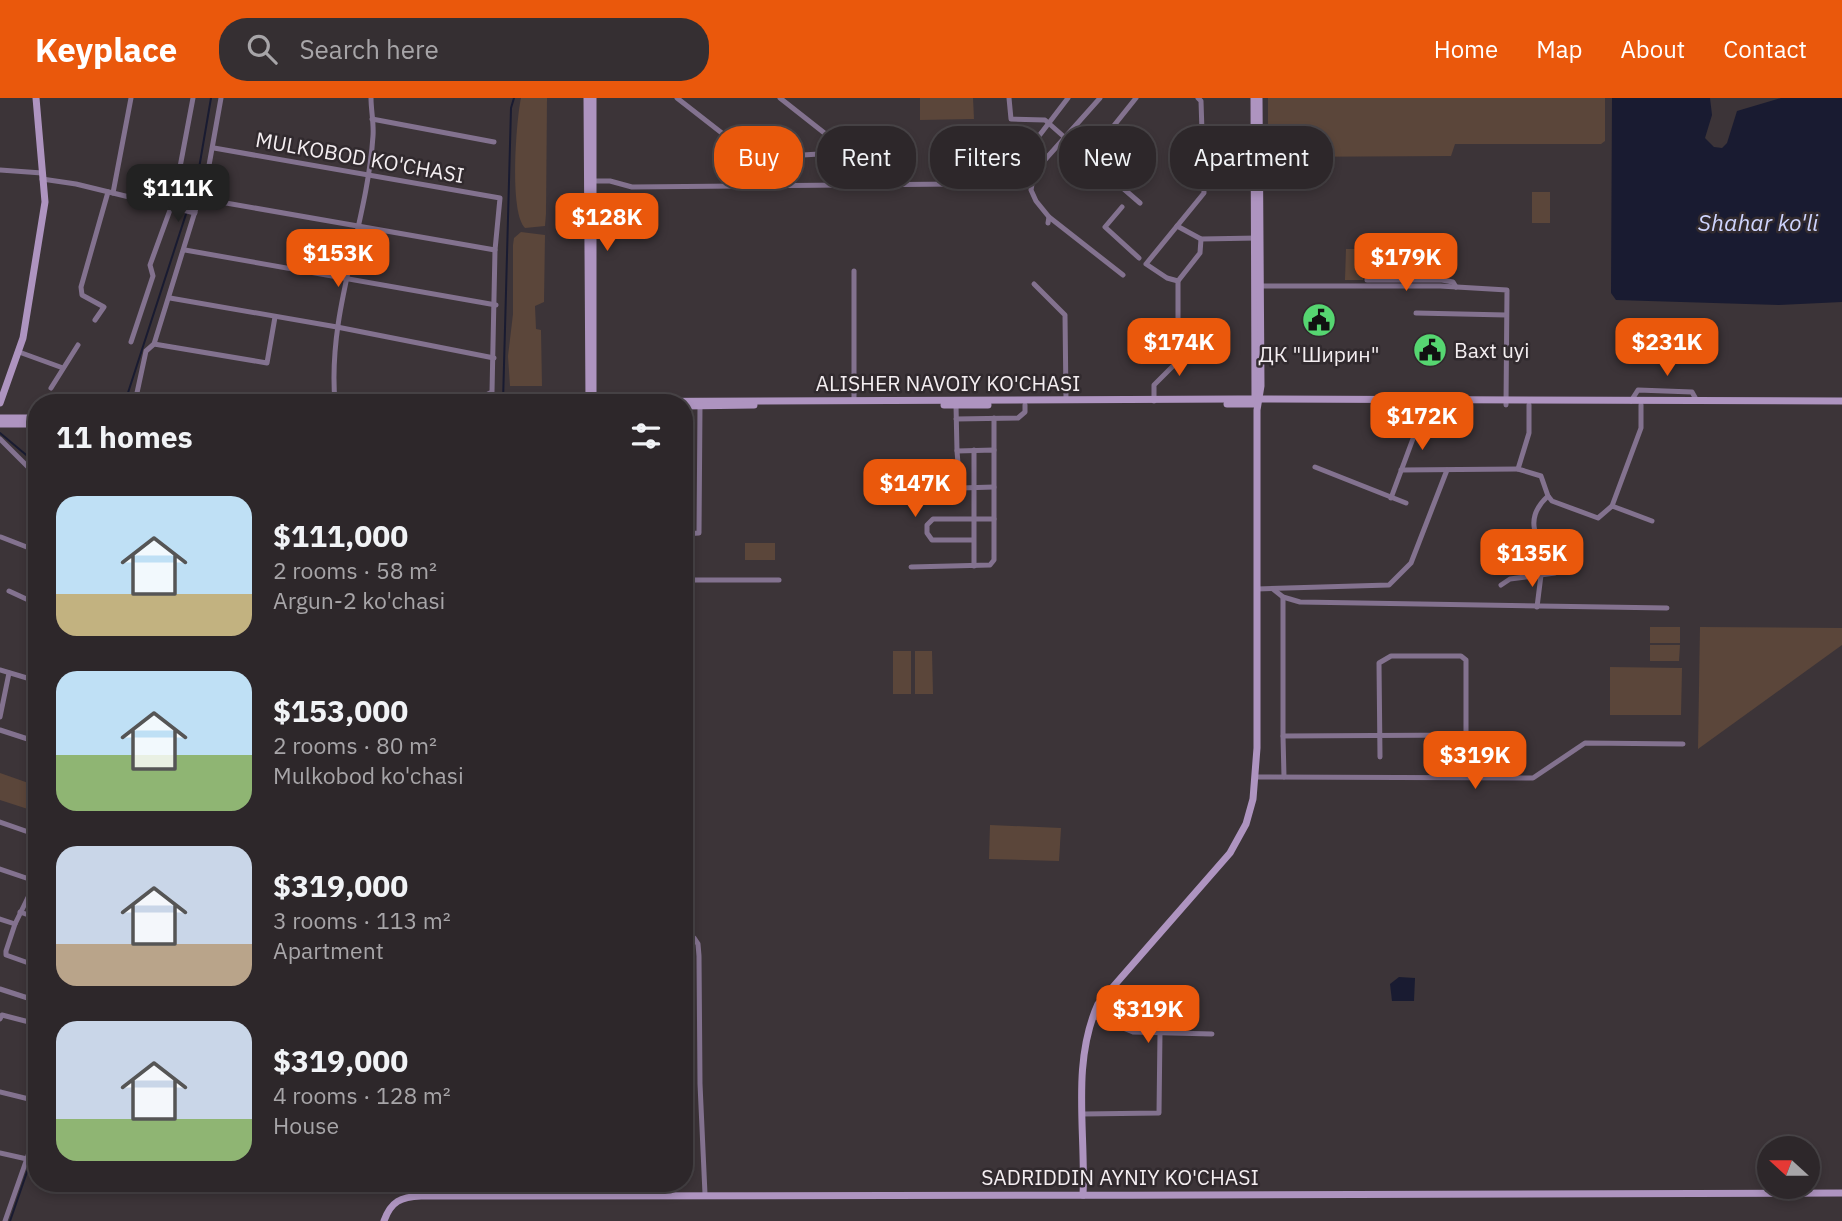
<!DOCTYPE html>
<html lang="en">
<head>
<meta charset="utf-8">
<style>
  body { margin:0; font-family:"IBM Plex Sans",sans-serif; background:#352f32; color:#f1f3f6; height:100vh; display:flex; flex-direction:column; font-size:26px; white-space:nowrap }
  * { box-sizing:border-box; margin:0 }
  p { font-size:23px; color:#a7a5a8 }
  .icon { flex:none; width:38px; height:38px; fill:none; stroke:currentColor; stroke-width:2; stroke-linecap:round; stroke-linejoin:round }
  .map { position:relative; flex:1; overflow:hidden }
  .drawer { position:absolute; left:28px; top:296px; width:665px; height:798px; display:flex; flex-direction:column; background:#2d272a; border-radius:28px; box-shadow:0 4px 10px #0003,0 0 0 2px #484447 }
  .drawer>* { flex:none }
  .hud { position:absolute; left:714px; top:28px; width:665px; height:63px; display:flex; gap:14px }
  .needle { width:46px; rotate:291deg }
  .buttons { position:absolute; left:1757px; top:1038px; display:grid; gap:14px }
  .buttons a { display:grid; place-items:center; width:63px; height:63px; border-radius:50%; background:#2d272a; box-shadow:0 4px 10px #0003,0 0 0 2px #484447; font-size:35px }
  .price { position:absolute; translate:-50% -60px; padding:0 16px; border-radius:14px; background:#ea580c; color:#fff; font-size:23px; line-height:46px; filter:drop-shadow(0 2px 4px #0008) }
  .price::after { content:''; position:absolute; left:50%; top:42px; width:21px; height:16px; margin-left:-10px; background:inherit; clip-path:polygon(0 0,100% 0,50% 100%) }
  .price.current { background:#222; color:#fff }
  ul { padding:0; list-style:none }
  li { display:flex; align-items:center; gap:21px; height:175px; padding:0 28px }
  li span { display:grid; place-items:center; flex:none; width:196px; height:140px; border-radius:21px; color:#555 }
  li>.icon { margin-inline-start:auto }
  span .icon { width:84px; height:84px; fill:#fffc; stroke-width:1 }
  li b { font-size:30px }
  h2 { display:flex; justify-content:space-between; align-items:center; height:84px; padding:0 28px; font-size:30px }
  .pill { padding:0 24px; border-radius:28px; background:#2d272a; box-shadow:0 4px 10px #0003,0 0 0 2px #484447; font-size:24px; line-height:63px }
  .pill.current { background:#ea580c; color:#fff }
  header { display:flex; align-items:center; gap:42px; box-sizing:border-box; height:98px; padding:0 35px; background:#ea580c; color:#fff }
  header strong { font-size:33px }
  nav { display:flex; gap:38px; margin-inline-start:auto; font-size:24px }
  .search { width:490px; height:63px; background:#352f32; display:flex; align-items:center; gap:18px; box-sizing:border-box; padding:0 24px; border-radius:28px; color:#a7a5a8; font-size:26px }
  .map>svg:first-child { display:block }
  .green { fill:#5b463a }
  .water { fill:#191b31 }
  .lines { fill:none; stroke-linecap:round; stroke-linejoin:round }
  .stream { stroke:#191b31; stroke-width:2 }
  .street { stroke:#83728f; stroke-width:5 }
  .secondary { stroke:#ae94c0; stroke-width:7 }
  .labels { text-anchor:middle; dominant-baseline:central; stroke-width:5; stroke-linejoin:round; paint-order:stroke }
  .street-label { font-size:21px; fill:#f4eef1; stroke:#312a2e }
  .poi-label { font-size:21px; fill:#f4eef1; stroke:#312a2e; text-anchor:start }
  .water-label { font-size:23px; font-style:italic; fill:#ced4fe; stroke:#312a2e }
</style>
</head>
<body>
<header>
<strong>Keyplace</strong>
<div class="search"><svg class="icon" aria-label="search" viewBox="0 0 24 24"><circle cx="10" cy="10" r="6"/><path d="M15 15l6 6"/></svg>Search here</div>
<nav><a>Home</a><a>Map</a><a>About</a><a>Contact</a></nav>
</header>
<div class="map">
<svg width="1842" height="1123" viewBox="0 0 1842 1123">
  <rect width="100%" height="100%" fill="#3c3438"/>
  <!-- green -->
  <g class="green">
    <path d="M521 0H547L546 116 545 128 525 130C509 115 516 23 521 0Z"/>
    <path d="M920 0H973L974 21 920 22Z"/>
    <path d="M1268 0H1605V43L1601 46H1455L1451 58 1268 59Z"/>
    <rect x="1532" y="94" width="18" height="31"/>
    <path d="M521 134 545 137 544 204 535 208 536 231 541 232 542 288H510L508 258 513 216V147L514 140Z"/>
    <path d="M1346 151H1364L1363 182H1345Z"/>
    <rect x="745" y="445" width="30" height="17"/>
    <rect x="1650" y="529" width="30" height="16"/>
    <path d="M1700 529 1842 530V547L1698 651Z"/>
    <path d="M1650 547H1680L1679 563H1650Z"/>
    <rect x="893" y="553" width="18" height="43"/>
    <path d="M915 553H932L933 596H915Z"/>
    <path d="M1610 569 1682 570 1681 617H1610Z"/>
    <path d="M0 675 37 688V714L0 702Z"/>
    <path d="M990 727 1061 730 1059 763 989 761Z"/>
  </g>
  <!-- water -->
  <g class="water">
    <path d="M1612 0H1710L1712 17 1705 40 1714 49 1722 50 1727 45 1737 13 1781 0H1842V204L1779 207 1616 202 1611 195Z"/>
    <path d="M1399 879 1415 880 1414 903H1392L1390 886Z"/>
  </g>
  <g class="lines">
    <!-- stream -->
    <g class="stream">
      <path d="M188 110 197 82 211 0"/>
      <path d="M125 304 186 116"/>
      <path d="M503 304 511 10 514 0"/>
      <path d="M0 335 37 366"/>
      <path d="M10 1123 37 1045"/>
    </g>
    <!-- street -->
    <g class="street">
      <path d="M677 0 750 57 766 87"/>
      <path d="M1009 0 1011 21 1045 22 1088 60"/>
      <path d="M1136 0 1088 60 1140 105"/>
      <path d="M372 21 494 44"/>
      <path d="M1011 36 1029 51 1020 61 979 64 996 42 1002 45Z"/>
      <path d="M774 47 787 58 819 56 832 41 780 0"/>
      <path d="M214 50 500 100 495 152 492 294 486 297 367 299"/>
      <path d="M1029 51 1068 0"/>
      <path d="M0 72 42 75"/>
      <path d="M42 81 76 86 195 115"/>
      <path d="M591 83H610L632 89 958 86"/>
      <path d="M113 95 131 0"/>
      <path d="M203 101 495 152"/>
      <path d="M1122 109 1105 129 1139 160"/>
      <path d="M1049 119 1123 177"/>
      <path d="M1048 125 1049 119 1036 103 1031 92 1034 74 1100 0"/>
      <path d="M1177 128 1201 141 1258 140"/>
      <path d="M185 152 496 207"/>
      <path d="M1367 182H1442L1453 184 1456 189"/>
      <path d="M1178 183 1167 180 1146 166 1204 95 1201 3 1198 0"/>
      <path d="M1034 186 1065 217 1066 302"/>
      <path d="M1259 188H1440L1507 192 1506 307"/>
      <path d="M170 200 337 229 494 260"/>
      <path d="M1416 215 1506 217"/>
      <path d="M95 222 104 209 82 197 81 189 108 94"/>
      <path d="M131 244 153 178 150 167 174 101 193 0"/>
      <path d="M154 246 267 265 275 219"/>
      <path d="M19 254 63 270"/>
      <path d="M51 290 78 247"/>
      <path d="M854 302V173"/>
      <path d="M1154 303V287L1189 252 1190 235 1178 224V183L1200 155 1201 141"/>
      <path d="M1631 303 1638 292 1692 294 1697 303"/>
      <path d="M135 304 146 253 154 246 197 107 203 101 221 0"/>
      <path d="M208 304 335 301"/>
      <path d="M335 304C327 213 367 128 373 38 374 26 371 12 371 0"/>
      <path d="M1529 307V335L1518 371 1541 378 1548 398"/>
      <path d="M956 321 1018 320 1025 314V307"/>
      <path d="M0 341 37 378"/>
      <path d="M994 352V320"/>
      <path d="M957 353 960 390 994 389"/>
      <path d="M1315 369 1406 405"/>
      <path d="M1401 372 1518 371"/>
      <path d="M1391 400 1414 338 1411 303"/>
      <path d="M1612 408 1652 423"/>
      <path d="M684 436 699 435 700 308"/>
      <path d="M1 439 37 453"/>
      <path d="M973 442H932L927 435V427L933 421H994"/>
      <path d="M974 468V352"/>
      <path d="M911 469 990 467 994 462V352L957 353 956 307"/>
      <path d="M684 482H779"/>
      <path d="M1501 487 1510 481 1555 475 1560 457C1531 446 1525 419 1548 398L1552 403 1598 420 1612 408 1641 330V307"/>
      <path d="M1257 491 1389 487 1411 465 1447 372"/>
      <path d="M1273 491 1283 499 1300 504 1667 510"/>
      <path d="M9 493 37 506"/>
      <path d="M1283 499V638"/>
      <path d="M1537 509 1541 477"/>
      <path d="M0 572 37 583"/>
      <path d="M0 619 9 575"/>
      <path d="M0 632 37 644"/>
      <path d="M1256 679 1533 680 1585 645 1683 646"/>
      <path d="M1284 679 1283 638 1466 637V562L1461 558H1391L1379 565 1380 659"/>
      <path d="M0 724 37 737"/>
      <path d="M0 771 35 783"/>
      <path d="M37 781 15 826 6 853V857L37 868"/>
      <path d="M20 814 37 820"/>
      <path d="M0 821 15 826"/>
      <path d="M684 839 694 840 698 846 699 858 700 986 705 1096"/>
      <path d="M0 891 37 903"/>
      <path d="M1093 918 1133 934 1212 936"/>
      <path d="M0 921 2 917 37 926"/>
      <path d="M0 994 37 1003"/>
      <path d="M1083 1016 1159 1015 1160 934"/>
      <path d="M0 1055 27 1061"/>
      <path d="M5 1123 37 1032"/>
    </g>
    <!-- secondary -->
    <g class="secondary">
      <path d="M587 0 589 304"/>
      <path d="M1254 0 1255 300"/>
      <path d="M517 304 1239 301 1842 303"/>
      <path d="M593 304V0"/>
      <path d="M0 305 23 240 45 104 36 0"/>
      <path d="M1227 306H1254"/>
      <path d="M944 307H988"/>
      <path d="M684 308 754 307"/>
      <path d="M0 320H37"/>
      <path d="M0 326H37"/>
      <path d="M1083 1097C1086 1034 1071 966 1098 906L1230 755 1246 726 1253 701 1257 650V312L1261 288 1259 0"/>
      <path d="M384 1123C391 1103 401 1099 421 1098 895 1095 1368 1100 1842 1095"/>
    </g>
  </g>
  <!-- icons -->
  <defs>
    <g id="civic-disc" transform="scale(1.75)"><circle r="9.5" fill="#56d671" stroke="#312a2e"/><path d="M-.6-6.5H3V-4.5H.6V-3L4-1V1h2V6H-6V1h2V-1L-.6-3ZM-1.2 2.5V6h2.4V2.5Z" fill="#111"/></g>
  </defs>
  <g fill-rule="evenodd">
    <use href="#civic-disc" x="1319" y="222"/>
    <use href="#civic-disc" x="1430" y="252"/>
  </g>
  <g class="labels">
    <!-- street labels -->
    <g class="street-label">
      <text transform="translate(360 59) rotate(10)">MULKOBOD KO'CHASI</text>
      <text x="948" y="285">ALISHER NAVOIY KO'CHASI</text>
      <text x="1120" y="1079">SADRIDDIN AYNIY KO'CHASI</text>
    </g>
    <!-- poi labels -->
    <g class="poi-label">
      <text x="1454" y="252">Baxt uyi</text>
      <text x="1319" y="256" text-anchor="middle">ДК "Ширин"</text>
    </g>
    <!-- water labels -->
    <g class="water-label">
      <text x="1758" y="124">Shahar ko'li</text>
    </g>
  </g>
</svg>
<div class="buttons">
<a><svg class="needle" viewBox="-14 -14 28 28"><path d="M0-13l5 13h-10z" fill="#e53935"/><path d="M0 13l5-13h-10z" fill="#a7a5a8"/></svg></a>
</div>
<b class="price current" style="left:178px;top:126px">$111K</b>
<b class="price" style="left:607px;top:155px">$128K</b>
<b class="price" style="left:338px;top:191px">$153K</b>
<b class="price" style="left:1406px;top:195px">$179K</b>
<b class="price" style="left:1179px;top:280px">$174K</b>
<b class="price" style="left:1667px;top:280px">$231K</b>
<b class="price" style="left:1422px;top:354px">$172K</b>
<b class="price" style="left:915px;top:421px">$147K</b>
<b class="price" style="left:1532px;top:491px">$135K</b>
<b class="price" style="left:1475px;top:693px">$319K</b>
<b class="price" style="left:1148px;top:947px">$319K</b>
<div class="hud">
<a class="pill current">Buy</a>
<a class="pill">Rent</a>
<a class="pill">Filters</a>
<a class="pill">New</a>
<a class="pill">Apartment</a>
</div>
<section class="drawer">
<h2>11 homes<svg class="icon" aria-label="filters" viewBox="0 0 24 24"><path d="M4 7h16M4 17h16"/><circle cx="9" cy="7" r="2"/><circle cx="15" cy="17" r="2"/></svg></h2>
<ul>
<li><span style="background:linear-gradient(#bfe0f5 70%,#c2b280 0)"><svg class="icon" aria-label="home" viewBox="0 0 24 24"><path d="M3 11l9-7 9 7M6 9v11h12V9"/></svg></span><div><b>$111,000</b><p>2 rooms · 58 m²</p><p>Argun-2 ko'chasi</p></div></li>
<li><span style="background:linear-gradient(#bfe0f5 60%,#8fb573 0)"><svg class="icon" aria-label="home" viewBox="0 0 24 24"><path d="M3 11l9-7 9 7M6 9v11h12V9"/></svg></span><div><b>$153,000</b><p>2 rooms · 80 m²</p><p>Mulkobod ko'chasi</p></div></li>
<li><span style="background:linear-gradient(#c9d6e8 70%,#b9a48a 0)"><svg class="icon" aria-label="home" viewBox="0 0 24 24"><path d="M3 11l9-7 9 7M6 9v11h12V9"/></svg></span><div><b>$319,000</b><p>3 rooms · 113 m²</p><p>Apartment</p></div></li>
<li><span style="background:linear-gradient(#c9d6e8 70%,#8fb573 0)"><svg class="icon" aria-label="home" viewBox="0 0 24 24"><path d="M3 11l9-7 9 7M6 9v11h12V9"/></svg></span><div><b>$319,000</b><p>4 rooms · 128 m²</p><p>House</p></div></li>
</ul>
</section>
</div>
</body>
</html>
